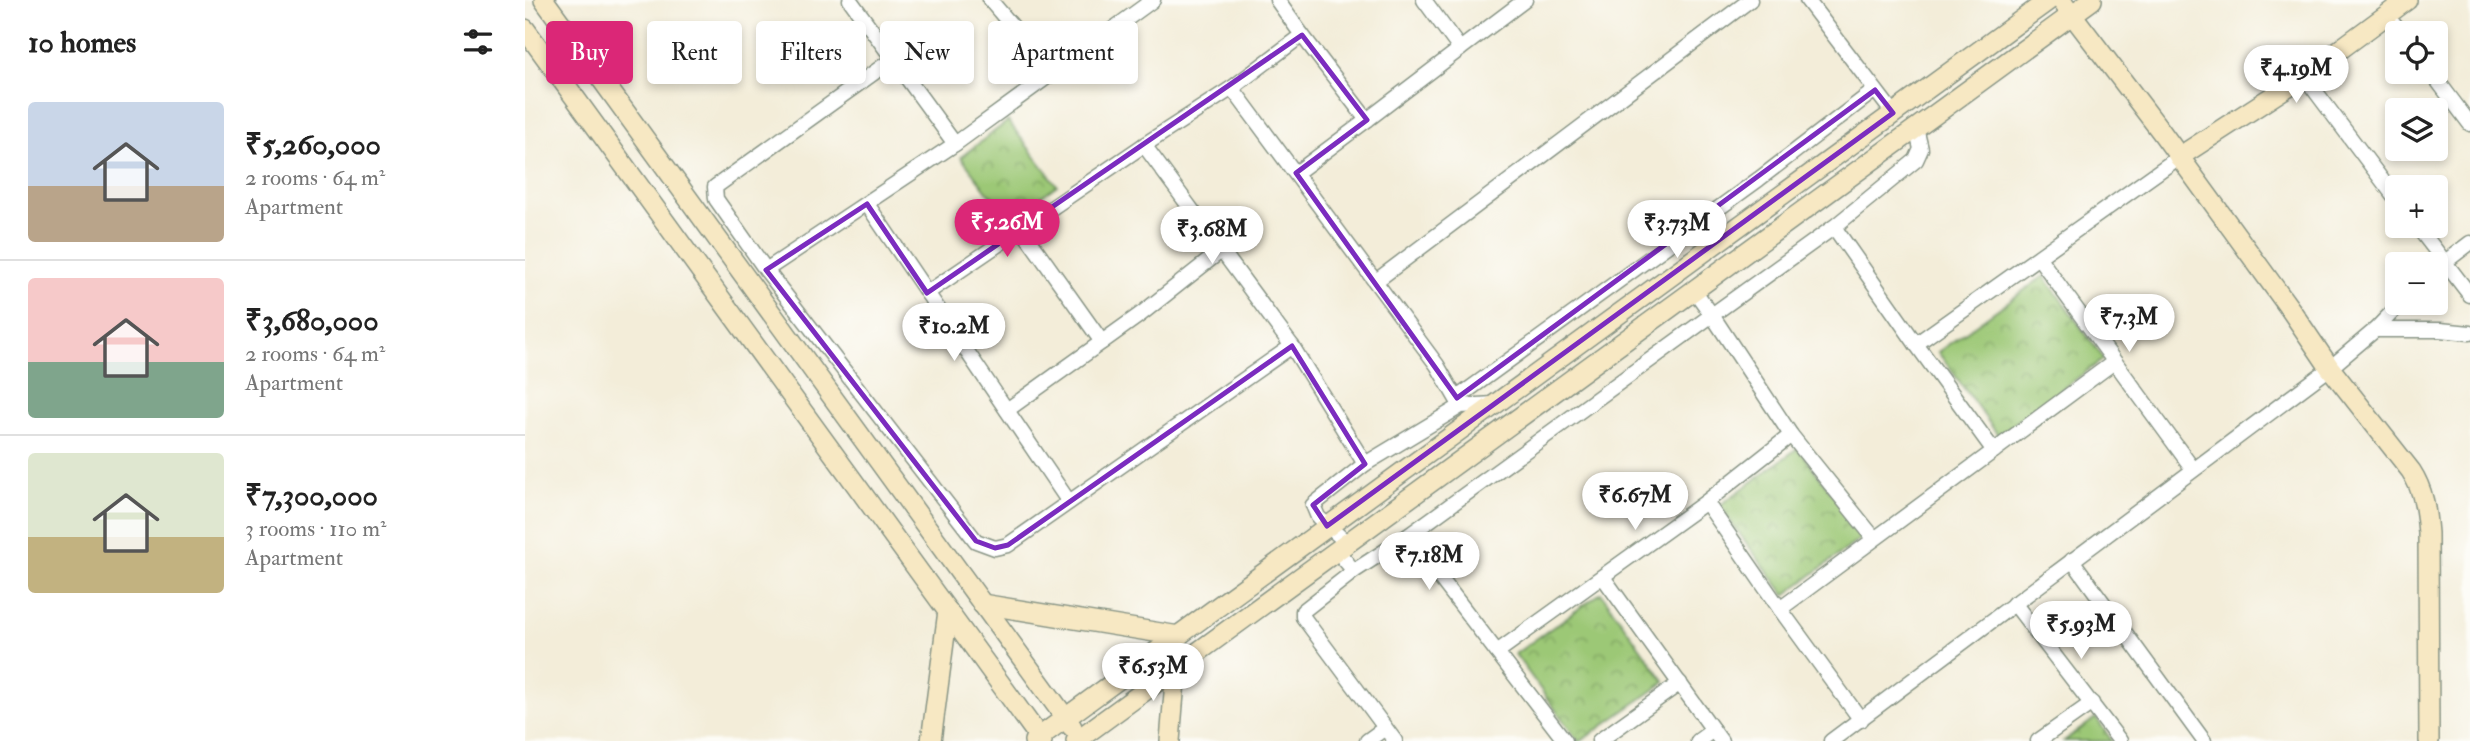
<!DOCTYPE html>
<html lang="en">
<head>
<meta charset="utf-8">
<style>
  body { margin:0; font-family:"IM FELL Double Pica",serif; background:#f2f2f2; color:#222; height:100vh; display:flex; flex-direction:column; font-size:26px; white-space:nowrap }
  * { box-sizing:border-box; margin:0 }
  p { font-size:23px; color:#767676 }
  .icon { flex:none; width:38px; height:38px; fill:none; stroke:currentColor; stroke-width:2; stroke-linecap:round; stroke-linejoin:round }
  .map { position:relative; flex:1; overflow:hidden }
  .details { display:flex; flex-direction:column; background:#fff; width:525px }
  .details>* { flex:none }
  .hud { position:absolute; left:21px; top:21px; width:665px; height:63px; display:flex; gap:14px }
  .controls { position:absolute; left:1860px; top:21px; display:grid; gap:14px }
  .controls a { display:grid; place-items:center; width:63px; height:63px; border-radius:7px; background:#fff; box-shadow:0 4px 10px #0003; font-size:35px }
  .price { position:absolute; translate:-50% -60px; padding:0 16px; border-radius:24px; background:#fff; color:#222; font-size:23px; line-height:46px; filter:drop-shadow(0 2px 4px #0008) }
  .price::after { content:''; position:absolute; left:50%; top:42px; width:21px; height:16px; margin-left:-10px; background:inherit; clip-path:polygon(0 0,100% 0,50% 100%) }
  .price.selected { background:#db2777; color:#fff }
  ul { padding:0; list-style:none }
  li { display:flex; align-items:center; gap:21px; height:175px; padding:0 28px }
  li+li { border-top:2px solid #e0e0e0 }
  li span { display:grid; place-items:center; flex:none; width:196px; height:140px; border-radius:7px; color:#555 }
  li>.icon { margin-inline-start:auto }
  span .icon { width:84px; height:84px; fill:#fffc; stroke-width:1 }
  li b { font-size:30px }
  h2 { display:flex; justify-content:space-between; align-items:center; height:84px; padding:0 28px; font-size:30px }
  .chip { padding:0 24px; border-radius:7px; background:#fff; box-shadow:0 4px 10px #0003; font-size:24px; line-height:63px }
  .chip.selected { background:#db2777; color:#fff }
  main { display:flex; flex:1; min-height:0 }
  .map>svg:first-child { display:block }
  .park { fill:url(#park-crowns); stroke:#5e8255; stroke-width:2 }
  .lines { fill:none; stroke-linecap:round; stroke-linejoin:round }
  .street-casing { stroke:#899586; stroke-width:17 }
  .secondary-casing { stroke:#899586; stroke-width:22 }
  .street { stroke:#fff; stroke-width:14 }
  .secondary { stroke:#f7e8c3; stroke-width:19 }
  .marked { fill:none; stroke:#7b2cbf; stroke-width:5; stroke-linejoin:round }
</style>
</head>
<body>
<main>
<section class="details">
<h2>10 homes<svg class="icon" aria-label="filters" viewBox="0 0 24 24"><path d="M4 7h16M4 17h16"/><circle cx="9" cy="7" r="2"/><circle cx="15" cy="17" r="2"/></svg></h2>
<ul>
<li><span style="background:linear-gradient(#c9d6e8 60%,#b9a48a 0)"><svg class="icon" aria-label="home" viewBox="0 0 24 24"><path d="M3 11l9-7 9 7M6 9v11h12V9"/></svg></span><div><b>₹5,260,000</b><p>2 rooms · 64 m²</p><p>Apartment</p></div></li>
<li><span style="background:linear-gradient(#f6c9c9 60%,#7fa58c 0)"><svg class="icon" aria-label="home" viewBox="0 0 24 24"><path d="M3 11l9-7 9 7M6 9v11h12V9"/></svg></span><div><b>₹3,680,000</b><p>2 rooms · 64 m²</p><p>Apartment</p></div></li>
<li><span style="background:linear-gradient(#dfe7d0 60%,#c2b280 0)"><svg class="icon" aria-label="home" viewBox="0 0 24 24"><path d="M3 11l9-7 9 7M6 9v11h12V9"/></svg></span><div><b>₹7,300,000</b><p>3 rooms · 110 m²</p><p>Apartment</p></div></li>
</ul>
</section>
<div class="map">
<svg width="1945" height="741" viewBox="0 0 1945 741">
  <defs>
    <pattern id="park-crowns" width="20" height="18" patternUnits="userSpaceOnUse" patternTransform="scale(1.75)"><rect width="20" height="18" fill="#9cc876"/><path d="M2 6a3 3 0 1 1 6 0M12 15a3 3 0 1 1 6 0" fill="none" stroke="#7fa462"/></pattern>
  </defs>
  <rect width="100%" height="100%" fill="#fdfcf7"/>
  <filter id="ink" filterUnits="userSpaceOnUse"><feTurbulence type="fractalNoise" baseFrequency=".0143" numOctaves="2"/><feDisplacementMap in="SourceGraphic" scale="14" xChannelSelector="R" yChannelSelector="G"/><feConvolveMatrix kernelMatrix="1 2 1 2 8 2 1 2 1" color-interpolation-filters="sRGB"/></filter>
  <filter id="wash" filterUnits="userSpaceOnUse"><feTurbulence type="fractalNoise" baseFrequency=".00686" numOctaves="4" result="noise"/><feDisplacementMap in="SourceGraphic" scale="28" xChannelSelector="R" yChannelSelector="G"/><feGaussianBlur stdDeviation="1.57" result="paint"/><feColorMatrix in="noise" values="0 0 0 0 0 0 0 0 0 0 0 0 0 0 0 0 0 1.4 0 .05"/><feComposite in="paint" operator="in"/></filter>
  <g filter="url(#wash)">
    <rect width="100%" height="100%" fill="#f3edd9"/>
    <!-- park -->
    <g class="park">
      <path d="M483 121 532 185 484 220 436 157Z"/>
      <path d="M1519 276 1579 359 1473 435 1413 352Z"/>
      <path d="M1273 448 1339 536 1260 595 1194 506Z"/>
      <path d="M1076 593 1140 682 1056 741H1053L990 654Z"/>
      <path d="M1571 718 1587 741H1539Z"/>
    </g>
  </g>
  <g filter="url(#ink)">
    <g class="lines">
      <!-- street casing -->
      <g class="street-casing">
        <g id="street">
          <path d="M325 0 430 144 628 0"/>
          <path d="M465 0 526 72"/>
          <path d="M752 0 777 35 707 88 619 145 767 346 840 464 788 505 793 517 822 543"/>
          <path d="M1282 0 1368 113"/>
          <path d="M1861 15 1876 33"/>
          <path d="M935 49 1000 0"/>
          <path d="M368 59 190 187 191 199 241 270 430 144"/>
          <path d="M1906 72 1945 124"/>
          <path d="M1779 76 1872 200"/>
          <path d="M707 88 912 365 935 405"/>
          <path d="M842 120 935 49 899 0"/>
          <path d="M771 173 842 120 777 35"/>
          <path d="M342 204 544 502"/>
          <path d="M1892 226 1945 295"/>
          <path d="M1309 227 1391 160 1396 149 1391 128"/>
          <path d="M496 228 577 342"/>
          <path d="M1514 258 1668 469"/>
          <path d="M1920 262 1945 243"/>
          <path d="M241 270 451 541 470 548 483 545 767 346"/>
          <path d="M851 281 1225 0"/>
          <path d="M402 293 619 145"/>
          <path d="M1850 330H1915L1945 333"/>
          <path d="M932 398 1234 179 1350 90"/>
          <path d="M482 410 616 314 697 250"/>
          <path d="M1469 451 1391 344 1654 157"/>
          <path d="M840 464 936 406 969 404"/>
          <path d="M1181 502 1255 609 1336 720"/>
          <path d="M883 536 1187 315 1169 290"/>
          <path d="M1349 538 1266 435 1187 315 1309 227 1391 344"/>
          <path d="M812 551 829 571 778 611V617L870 741"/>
          <path d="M1547 560 1679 741"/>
          <path d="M829 571 883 536 1040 741"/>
          <path d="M1078 577 1196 741"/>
          <path d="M1489 603 1595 741"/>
          <path d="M1255 609 1589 362"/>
          <path d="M972 652 1181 502 1266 435"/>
          <path d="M842 741 860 728"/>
          <path d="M1074 741 1155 683"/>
          <path d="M1173 741 1188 730"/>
          <path d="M1306 741 1805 368 1850 330 1876 303"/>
          <path d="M1513 741 1567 703"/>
        </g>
      </g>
      <!-- secondary casing -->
      <g class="secondary-casing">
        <g id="secondary">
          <path d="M19 0 547 727"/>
          <path d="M1536 0 1635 130 1765 309 1805 368 1886 471C1899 491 1901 510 1903 533L1904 741"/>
          <path d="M0 29 517 741"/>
          <path d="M1654 157 1779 76 1882 0"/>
          <path d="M457 604 654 636"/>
          <path d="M406 741 423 611"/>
          <path d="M509 741 1524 0"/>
          <path d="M551 741 1567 0"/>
          <path d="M645 741 651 669"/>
        </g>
      </g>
      <!-- street -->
      <use href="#street" class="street"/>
      <!-- secondary -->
      <use href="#secondary" class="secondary"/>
    </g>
  </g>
  <!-- marked area -->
  <path class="marked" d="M777 35 842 120 771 173 932 398 1350 90 1368 113 802 526 788 505 840 464 767 346 483 545 470 548 451 541 241 270 342 204 402 293Z"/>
</svg>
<div class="controls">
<a><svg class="icon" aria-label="locate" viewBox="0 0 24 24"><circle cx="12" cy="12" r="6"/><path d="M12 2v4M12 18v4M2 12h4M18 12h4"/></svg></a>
<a><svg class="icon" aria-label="layers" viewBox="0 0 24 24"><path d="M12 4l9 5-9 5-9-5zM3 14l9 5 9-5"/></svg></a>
<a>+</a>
<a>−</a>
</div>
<b class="price" style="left:1771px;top:105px">₹4.19M</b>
<b class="price selected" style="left:482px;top:259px">₹5.26M</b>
<b class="price" style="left:1152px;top:260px">₹3.73M</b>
<b class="price" style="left:687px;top:266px">₹3.68M</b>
<b class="price" style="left:1604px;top:354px">₹7.3M</b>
<b class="price" style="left:429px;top:363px">₹10.2M</b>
<b class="price" style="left:1110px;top:532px">₹6.67M</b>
<b class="price" style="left:904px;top:592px">₹7.18M</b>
<b class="price" style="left:1556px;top:661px">₹5.93M</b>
<b class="price" style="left:628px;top:703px">₹6.53M</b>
<div class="hud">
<a class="chip selected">Buy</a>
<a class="chip">Rent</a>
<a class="chip">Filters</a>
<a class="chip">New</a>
<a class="chip">Apartment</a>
</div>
</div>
</main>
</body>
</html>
